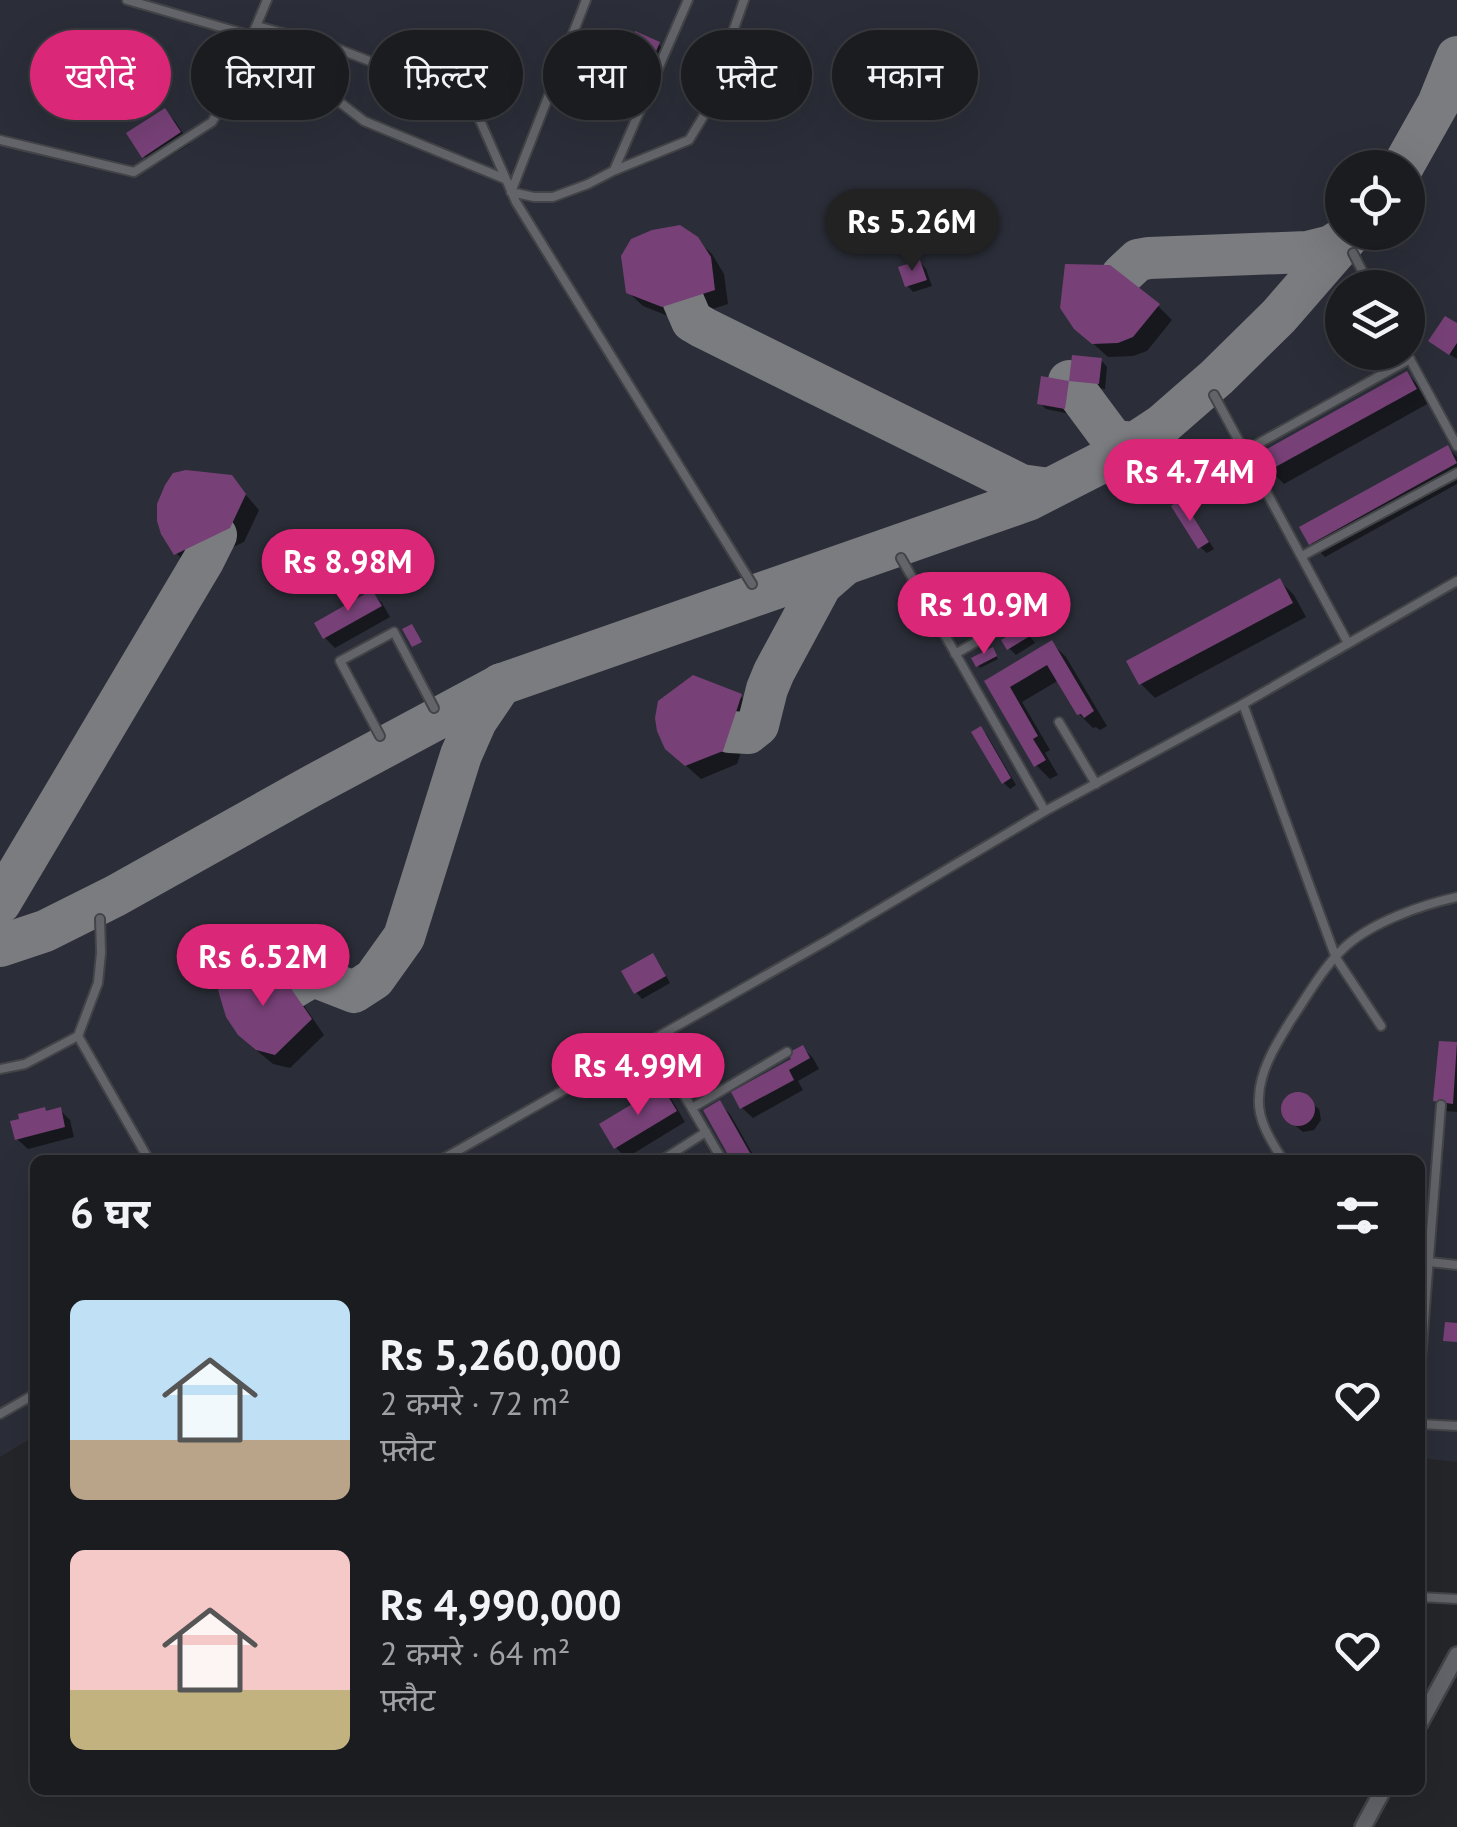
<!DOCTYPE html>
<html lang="hi">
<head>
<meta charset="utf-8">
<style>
  body { margin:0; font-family:"PT Sans","Noto Sans Devanagari",sans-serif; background:#28292d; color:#f1f3f6; height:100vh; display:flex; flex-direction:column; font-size:38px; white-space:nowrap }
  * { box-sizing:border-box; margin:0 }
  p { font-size:32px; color:#a0a1a5 }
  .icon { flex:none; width:55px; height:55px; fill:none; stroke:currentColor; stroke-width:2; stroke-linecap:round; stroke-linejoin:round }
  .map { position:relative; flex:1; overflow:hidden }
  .side { position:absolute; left:30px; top:1155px; width:1395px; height:640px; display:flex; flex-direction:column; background:#1b1c20; border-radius:15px; box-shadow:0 10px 40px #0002,0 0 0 2px #393a3e }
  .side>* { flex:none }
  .guide { position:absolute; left:30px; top:30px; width:1398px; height:90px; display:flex; gap:20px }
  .tools { position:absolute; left:1325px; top:150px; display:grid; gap:20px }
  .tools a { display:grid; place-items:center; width:100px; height:100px; border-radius:50%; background:#1b1c20; box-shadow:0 10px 40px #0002,0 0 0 2px #393a3e; font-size:50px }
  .price { position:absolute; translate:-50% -85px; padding:0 22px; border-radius:35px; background:#db2777; color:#fff; font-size:32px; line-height:65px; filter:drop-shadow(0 2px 5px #0008) }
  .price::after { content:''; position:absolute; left:50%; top:60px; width:30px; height:22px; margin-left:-15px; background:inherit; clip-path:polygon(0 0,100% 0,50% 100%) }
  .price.selected { background:#222; color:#fff }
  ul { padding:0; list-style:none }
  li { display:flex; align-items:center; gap:30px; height:250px; padding:0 40px }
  li span { display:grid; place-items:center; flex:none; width:280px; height:200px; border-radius:15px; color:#555 }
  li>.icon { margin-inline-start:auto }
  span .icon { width:120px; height:120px; fill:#fffc; stroke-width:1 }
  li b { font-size:42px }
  h2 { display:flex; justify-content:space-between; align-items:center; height:120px; padding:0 40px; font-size:42px }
  .pill { padding:0 35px; border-radius:45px; background:#1b1c20; box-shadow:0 10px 40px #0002,0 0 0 2px #393a3e; font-size:35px; line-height:90px }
  .pill.selected { background:#db2777; color:#fff }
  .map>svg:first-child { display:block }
  .built { fill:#2b2e38; fill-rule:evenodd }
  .shadow { fill:#0007 }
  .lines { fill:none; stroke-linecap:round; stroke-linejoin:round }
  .taxiway { stroke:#7a7c80; stroke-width:42 }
  .building { fill:#774177 }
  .lane-casing { stroke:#424447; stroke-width:12 }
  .street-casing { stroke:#424447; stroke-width:20 }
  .lane { stroke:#626469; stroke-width:8 }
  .street { stroke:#626469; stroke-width:15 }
</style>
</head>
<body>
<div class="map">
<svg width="1457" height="1827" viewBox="0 0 1457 1827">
  <rect width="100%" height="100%" fill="#24262a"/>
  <!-- built -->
  <path class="built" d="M0 0H1457V1462L1420 1458V1160H35V1436L0 1457ZM1342 168H1408V232H1342ZM1342 288H1408V352H1342Z"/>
  <!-- shadow -->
  <g class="shadow">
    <path d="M658 44 669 54 654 88 632 79 621 69Z"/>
    <path d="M453 56 463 67 455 90 412 73 401 63Z"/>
    <path d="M165 111 175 121 190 144 154 166 144 156Z"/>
    <path d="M696 239 712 254 724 274 728 304 678 320 643 306 628 292Z"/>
    <path d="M920 262 926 269 932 286 913 292 907 285Z"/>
    <path d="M1158 306 1172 320 1147 351 1133 356 1108 357 1076 328Z"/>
    <path d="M1457 326V359L1438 347Z"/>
    <path d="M1074 358 1101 360 1107 367 1105 389 1075 386 1070 414 1046 409 1040 403 1043 379 1071 384Z"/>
    <path d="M1407 374 1421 388 1429 403 1284 484 1270 470Z"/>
    <path d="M1448 448 1457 457V484L1325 557 1311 543Z"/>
    <path d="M231 478 259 510 244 542 190 567 176 553Z"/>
    <path d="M1188 509 1214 549 1207 553 1200 547Z"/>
    <path d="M1280 581 1294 595 1306 617 1155 698 1141 684Z"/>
    <path d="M372 593 382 603 390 617 335 648 325 638Z"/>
    <path d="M1024 629 1035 643 1016 655 1009 648Z"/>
    <path d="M1052 643 1066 657 1107 726 1100 730 1096 727 1093 728 1079 714 1059 680 1022 702 1050 750 1045 753 1058 775 1050 779 1036 765 987 682Z"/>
    <path d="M994 653 998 659 980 668 978 665Z"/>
    <path d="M741 697 755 711 737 764 701 779 683 763Z"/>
    <path d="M981 729 987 735 1016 785 1010 789 1004 783Z"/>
    <path d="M653 956 659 963 670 983 642 999 636 992Z"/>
    <path d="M279 976 294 991 324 1035 290 1068 273 1064 255 1049Z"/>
    <path d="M1441 1043 1457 1045V1112L1445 1111 1435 1100Z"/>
    <path d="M803 1048 813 1058 819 1069 798 1081 803 1090 753 1118 742 1108 795 1060Z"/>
    <path d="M662 1090 672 1100 685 1122 626 1158 616 1148Z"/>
    <path d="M1301 1095 1319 1109 1321 1120 1314 1130 1303 1132 1286 1118 1284 1106 1290 1097Z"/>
    <path d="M719 1103 730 1114 756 1160H734Z"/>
    <path d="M60 1110 70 1120 74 1137 28 1149 17 1139 47 1113Z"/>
  </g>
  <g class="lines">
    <!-- taxiway -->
    <g class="taxiway">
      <path d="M1402 168 1438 104 1457 57"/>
      <path d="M1122 275 1138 260 1149 258 1307 252 1331 246 1347 236"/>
      <path d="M683 300 692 321 704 328 1021 485 1049 489"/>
      <path d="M1069 381 1109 435 1117 441 1135 443"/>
      <path d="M730 732 748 733 758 725 767 689 774 672 821 585 844 565"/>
      <path d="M0 903 203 561 216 535"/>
      <path d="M0 946 45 931 115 896 310 787 502 684 1028 500 1118 454 1162 425 1217 377 1279 316 1352 232"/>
      <path d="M291 989 313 976 354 992 374 979 404 937 461 755 476 721 501 684"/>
    </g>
  </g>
  <!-- building -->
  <g class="building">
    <path d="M635 31 660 42 644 80 618 69Z"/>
    <path d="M409 37 454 54 444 81 399 64Z"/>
    <path d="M165 108 181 132 142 158 126 133Z"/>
    <path d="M680 225 698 237 711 257 715 290 662 307 626 293 621 256 631 239 652 230Z"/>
    <path d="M920 260 927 280 905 287 898 267Z"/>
    <path d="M1065 264 1110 265 1160 304 1133 337 1118 343 1092 344 1074 329 1060 308Z"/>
    <path d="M1445 316 1457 323V343L1449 355 1428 341Z"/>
    <path d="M1072 355 1102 358 1099 384 1069 381Z"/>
    <path d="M1407 371 1417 389 1268 471 1258 454Z"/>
    <path d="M1041 376 1069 381 1065 409 1037 404Z"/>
    <path d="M1448 445 1457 463 1309 545 1299 527Z"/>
    <path d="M186 470 232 475 246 494 230 528 174 555 161 534 157 521V504L165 485 173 473Z"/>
    <path d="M1182 499 1209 542 1198 549 1171 506Z"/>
    <path d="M1280 578 1293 603 1139 685 1126 661Z"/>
    <path d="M372 590 382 606 323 639 314 623Z"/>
    <path d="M412 624 422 642 412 647 402 629Z"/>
    <path d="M1024 626 1030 636 1007 650 1001 640Z"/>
    <path d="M1052 640 1094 711 1084 718 1081 714 1077 715 1047 665 1010 687 1038 736 1033 739 1046 760 1034 767 984 681Z"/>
    <path d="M993 647 997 656 976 667 971 658Z"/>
    <path d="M693 675 742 694 723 751 685 766 665 749 657 731 655 718 658 701Z"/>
    <path d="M981 726 1011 778 1002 784 971 732Z"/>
    <path d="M653 953 666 976 634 994 621 971Z"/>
    <path d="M249 963 281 974 312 1019 275 1055 256 1050 238 1035 226 1017 218 990Z"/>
    <path d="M1439 1041 1457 1042 1453 1104 1433 1101Z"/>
    <path d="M803 1045 810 1058 789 1070 794 1080 740 1109 731 1092 791 1059 788 1053Z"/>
    <path d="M662 1086 677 1111 614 1149 599 1124Z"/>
    <circle cx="1298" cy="1109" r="17"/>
    <path d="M720 1100 754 1160H731L703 1110Z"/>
    <path d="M45 1107 46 1111 61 1107 65 1127 15 1140 10 1121 19 1119 18 1114Z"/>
    <path d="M1445 1322 1457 1323V1342L1443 1341Z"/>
  </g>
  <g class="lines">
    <!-- lane casing -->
    <g class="lane-casing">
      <g id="lane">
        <path d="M127 0 252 36"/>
        <path d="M586 0 511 192 534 197H553L588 184 613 171 689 140 703 117 744 0"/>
        <path d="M257 26 333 47 471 100 516 202 752 584"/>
        <path d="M303 39 311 80 364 121 505 179"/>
        <path d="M0 140 134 172 212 122 226 98 267 0"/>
        <path d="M614 170 688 0"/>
        <path d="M1353 253 1371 288"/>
        <path d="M1406 352 1457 446"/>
        <path d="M1214 395 1348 643"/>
        <path d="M1245 451 1410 359"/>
        <path d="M1302 556 1457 473"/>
        <path d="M901 558 1045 811"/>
        <path d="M955 654 1025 614"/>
        <path d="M1243 704 1336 958 1381 1026"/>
        <path d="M1059 722 1096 784"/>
        <path d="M380 736 340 661 394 632 434 708"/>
        <path d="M78 1036 149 1160"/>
        <path d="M652 1040 722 1160"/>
        <path d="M0 1069 25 1064 78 1036 98 983 101 953 100 919"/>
        <path d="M692 1108 787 1052"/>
        <path d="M441 1160 828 940 1045 811 1243 704 1457 581"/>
        <path d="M662 1160 706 1132"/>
        <path d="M1283 1160C1271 1141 1257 1120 1259 1097 1260 1069 1277 1043 1291 1020 1308 995 1323 967 1346 946 1373 922 1421 905 1457 897"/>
        <path d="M1420 1261 1457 1265"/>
        <path d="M1420 1372 1441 1105"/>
        <path d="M0 1414 35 1394"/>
        <path d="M1420 1424 1457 1426"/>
        <path d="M1420 1597 1457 1599"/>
      </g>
    </g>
    <!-- street casing -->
    <g class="street-casing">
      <g id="street">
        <path d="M1420 1723 1457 1655"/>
        <path d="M1363 1827 1383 1790"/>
      </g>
    </g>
    <!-- lane -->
    <use href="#lane" class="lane"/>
    <!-- street -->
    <use href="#street" class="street"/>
  </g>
</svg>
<div class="tools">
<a><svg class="icon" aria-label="locate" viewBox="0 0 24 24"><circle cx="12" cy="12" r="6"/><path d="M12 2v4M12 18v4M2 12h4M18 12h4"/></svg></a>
<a><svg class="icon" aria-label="layers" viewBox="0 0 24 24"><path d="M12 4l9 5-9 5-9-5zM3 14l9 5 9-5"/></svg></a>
</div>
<b class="price selected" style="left:912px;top:274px">Rs 5.26M</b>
<b class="price" style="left:1190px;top:524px">Rs 4.74M</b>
<b class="price" style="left:348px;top:614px">Rs 8.98M</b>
<b class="price" style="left:984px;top:657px">Rs 10.9M</b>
<b class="price" style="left:263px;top:1009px">Rs 6.52M</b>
<b class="price" style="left:638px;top:1118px">Rs 4.99M</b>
<div class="guide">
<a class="pill selected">खरीदें</a>
<a class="pill">किराया</a>
<a class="pill">फ़िल्टर</a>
<a class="pill">नया</a>
<a class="pill">फ़्लैट</a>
<a class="pill">मकान</a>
</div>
<section class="side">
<h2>6 घर<svg class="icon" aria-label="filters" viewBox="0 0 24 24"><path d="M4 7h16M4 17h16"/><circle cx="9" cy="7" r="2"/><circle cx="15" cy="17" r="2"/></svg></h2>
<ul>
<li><span style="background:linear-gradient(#bfe0f5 70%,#b9a48a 0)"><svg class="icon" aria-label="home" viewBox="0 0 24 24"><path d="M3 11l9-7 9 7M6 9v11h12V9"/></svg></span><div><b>Rs 5,260,000</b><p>2 कमरे · 72 m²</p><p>फ़्लैट</p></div><svg class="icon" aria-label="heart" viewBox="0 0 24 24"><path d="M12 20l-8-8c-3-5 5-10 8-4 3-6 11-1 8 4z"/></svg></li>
<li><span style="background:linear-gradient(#f6c9c9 70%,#c2b280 0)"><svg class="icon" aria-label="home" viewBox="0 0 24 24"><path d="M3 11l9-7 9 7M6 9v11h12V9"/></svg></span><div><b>Rs 4,990,000</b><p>2 कमरे · 64 m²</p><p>फ़्लैट</p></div><svg class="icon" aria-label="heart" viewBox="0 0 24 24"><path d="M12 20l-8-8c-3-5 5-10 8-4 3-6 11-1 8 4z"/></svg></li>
</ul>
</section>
</div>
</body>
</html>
